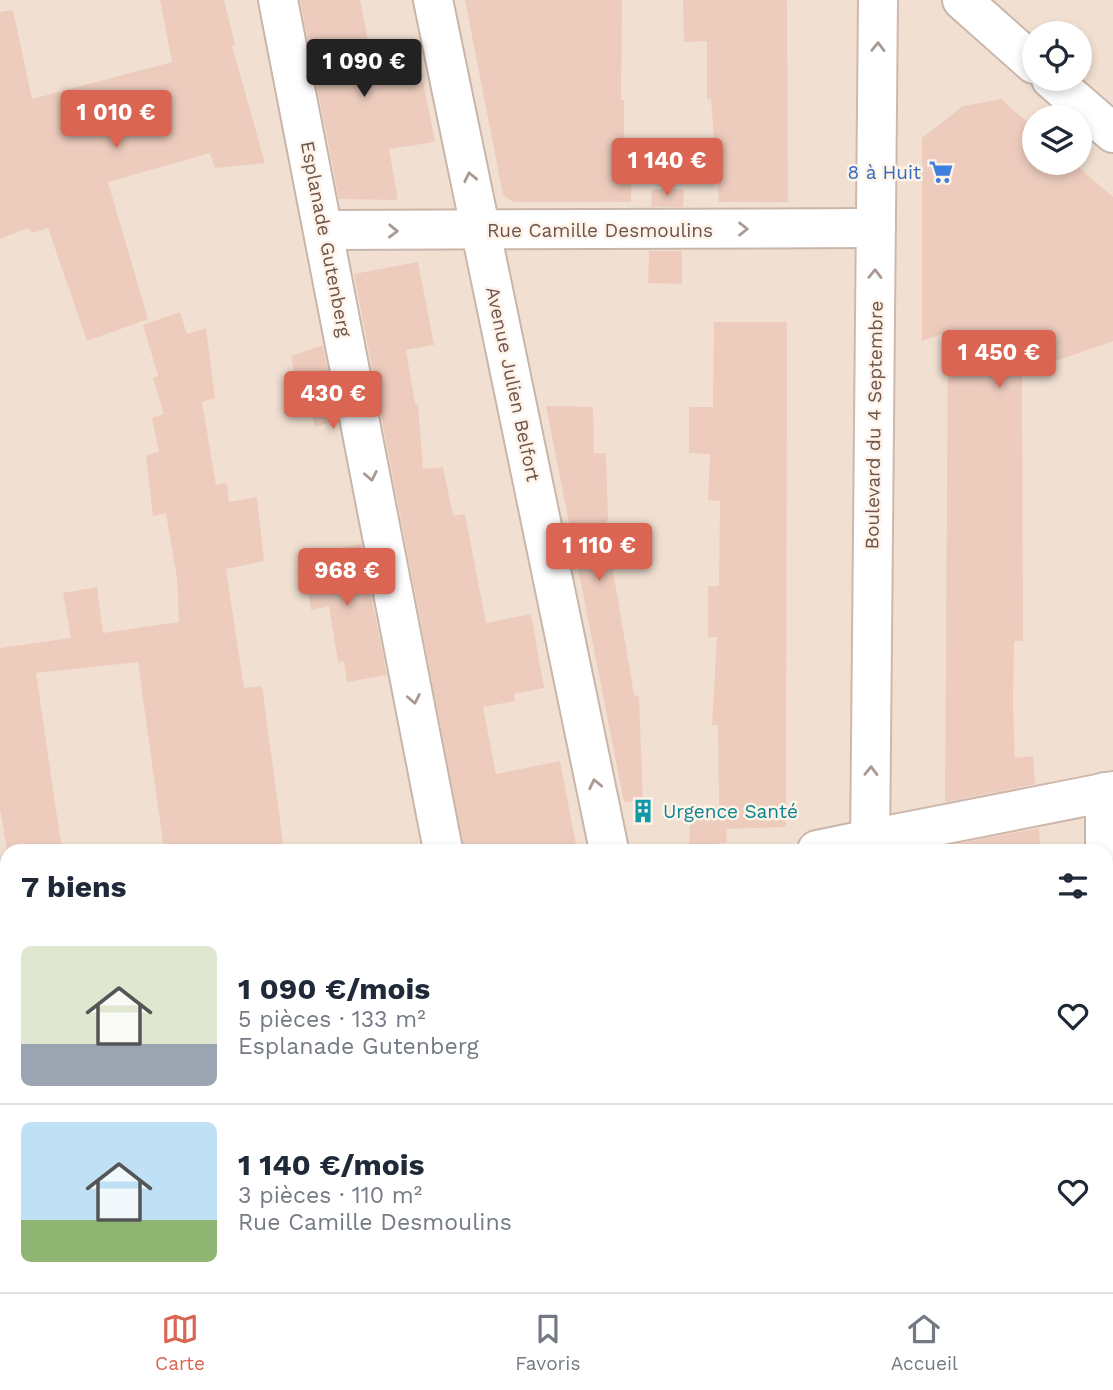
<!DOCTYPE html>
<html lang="fr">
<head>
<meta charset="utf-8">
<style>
  body { margin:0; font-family:"Work Sans",sans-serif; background:#f2f2f3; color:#1f2937; height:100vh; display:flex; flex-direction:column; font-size:26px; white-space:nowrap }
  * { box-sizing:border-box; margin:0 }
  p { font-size:23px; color:#747a83 }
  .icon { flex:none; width:38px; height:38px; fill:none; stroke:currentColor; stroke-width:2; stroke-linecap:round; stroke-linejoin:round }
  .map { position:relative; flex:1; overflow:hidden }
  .drawer { position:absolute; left:0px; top:844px; width:1113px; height:450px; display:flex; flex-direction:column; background:#fff; border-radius:21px 21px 0 0; box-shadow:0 4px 10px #0003 }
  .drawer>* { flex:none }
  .fabs { position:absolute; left:1022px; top:21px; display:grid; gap:14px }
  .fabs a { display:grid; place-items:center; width:70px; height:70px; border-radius:50%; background:#fff; box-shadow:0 4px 10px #0003; font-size:35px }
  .price { position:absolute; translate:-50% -60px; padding:0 16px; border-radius:7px; background:#da6552; color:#fff; font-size:23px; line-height:46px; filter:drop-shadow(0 2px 4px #0008) }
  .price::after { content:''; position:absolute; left:50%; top:42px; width:21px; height:16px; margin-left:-10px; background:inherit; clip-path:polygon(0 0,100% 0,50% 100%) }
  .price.current { background:#222; color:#fff }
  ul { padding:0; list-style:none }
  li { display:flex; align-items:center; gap:21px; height:175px; padding:0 21px }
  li+li { border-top:2px solid #e0e1e3 }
  li span { display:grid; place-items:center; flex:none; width:196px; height:140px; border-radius:10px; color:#555 }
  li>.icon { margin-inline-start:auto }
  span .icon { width:84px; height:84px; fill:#fffc; stroke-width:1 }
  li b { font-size:30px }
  h2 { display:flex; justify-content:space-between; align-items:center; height:84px; padding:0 21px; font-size:30px }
  .tab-bar { display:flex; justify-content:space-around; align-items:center; height:98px; border-top:2px solid #e0e1e3; background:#fff; font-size:19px; color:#747a83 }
  .tab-bar a { display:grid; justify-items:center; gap:4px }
  .tab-bar .current { color:#da6552 }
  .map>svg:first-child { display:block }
  .residential { fill:#f1e0d2; fill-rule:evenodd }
  .education { fill:#ecdff6 }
  .building { fill:#edccbd }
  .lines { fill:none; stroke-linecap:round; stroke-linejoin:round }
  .street-casing { stroke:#c9b6aa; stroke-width:42 }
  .secondary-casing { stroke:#ceb8ab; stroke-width:42 }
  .street { stroke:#fff; stroke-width:38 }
  .secondary { stroke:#fff; stroke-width:38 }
  .oneway { stroke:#a99993 }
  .labels { text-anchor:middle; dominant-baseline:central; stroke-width:5; stroke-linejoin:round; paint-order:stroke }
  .shop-label { font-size:19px; fill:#366cbe; stroke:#fdf3e8; text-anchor:end }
  .street-label { font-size:19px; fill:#6f554b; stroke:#fdf3e8 }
  .culture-label { font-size:19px; fill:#0d838f; stroke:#fdf3e8; text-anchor:start }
</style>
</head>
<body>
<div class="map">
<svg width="1113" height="1292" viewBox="0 0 1113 1292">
  <rect width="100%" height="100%" fill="#faefe2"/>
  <!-- residential -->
  <path class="residential" d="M0 0H1113V1292H0ZM1034 33H1080V79H1034ZM1034 117H1080V163H1034ZM7 850H1106V1286H7Z"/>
  <!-- education -->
  <path class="education" d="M0 1192 7 1246V1286H12L13 1292H0Z"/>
  <!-- building -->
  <g class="building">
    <path d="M160 0H224L235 45 232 46 265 163 215 168 210 153 108 182 148 319 87 341 48 228 33 233 28 228 0 239V12L13 10 32 99 172 62Z"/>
    <path d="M300 0H360L371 56 416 46 435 142 389 149 398 200 339 199Z"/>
    <path d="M465 0H622L621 100H624V146H633L631 202H513L503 195Z"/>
    <path d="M683 0H787L788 202H719L711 99H707V41L684 42Z"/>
    <path d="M1001 99 1034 128V163H1074L1113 197V341L1053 362 1022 364 1023 641H1014L1013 706 1015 758 1033 756 1035 784 945 802 948 332 922 341V138L963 106Z"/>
    <path d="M652 189H684L683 207H651Z"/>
    <path d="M649 251H682V284L648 283Z"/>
    <path d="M418 262 434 345 406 350 415 404H418L423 469 443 467 453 516 465 514 486 623 531 614 544 688 514 694 515 701 483 707 496 774 560 761 577 850H464L354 274Z"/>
    <path d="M180 312 187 334 206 328 215 398 202 402 216 485 227 483 229 502 257 497 264 561 226 569 244 688 262 686 284 850H164L138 662 36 673 62 850H7L0 808V648L71 638 63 593 97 587 103 633 179 622 177 578 166 513 153 516 146 455 159 452 152 418 164 414 153 378 158 376 143 325Z"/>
    <path d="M714 322H787L786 827 726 829 727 842 689 850 691 809H719L718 725H712L717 637H708V586H719L720 501 708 500 710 454 689 453V407H713Z"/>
    <path d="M323 345 337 420 315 427 312 415 304 417 291 356Z"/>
    <path d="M546 406 593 407 594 453H606L608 520 605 523 634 695 639 697 643 800 624 802Z"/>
    <path d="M361 544 387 675 347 682 344 661 338 662 329 606 311 610 302 555Z"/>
    <path d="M1039 828 1040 850H945V846Z"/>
  </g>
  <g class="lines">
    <!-- street casing -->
    <g class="street-casing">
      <g id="street">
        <path d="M278 0 443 850"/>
        <path d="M433 0 609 850"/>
        <path d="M962 0 1034 64"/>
        <path d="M1051 79 1113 133"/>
        <path d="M325 230 876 228"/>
        <path d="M1105 792V850"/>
        <path d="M817 850 870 839"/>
        <path d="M1106 967 1108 1292"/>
        <path d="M0 1007 7 1005"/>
        <path d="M0 1061 7 1103"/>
        <path d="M38 1286 39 1292"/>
        <path d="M623 1286V1292"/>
      </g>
    </g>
    <!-- secondary casing -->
    <g class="secondary-casing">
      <g id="secondary">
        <path d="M870 839 1113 791"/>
        <path d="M870 850 878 0"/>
        <path d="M867 1292V1286"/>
      </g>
    </g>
    <!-- street -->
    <use href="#street" class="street"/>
    <!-- secondary -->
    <use href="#secondary" class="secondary"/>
  </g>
  <!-- one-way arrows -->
  <defs><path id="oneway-chevron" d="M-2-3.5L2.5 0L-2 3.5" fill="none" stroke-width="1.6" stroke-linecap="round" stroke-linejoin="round" transform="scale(1.75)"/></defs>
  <g class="oneway">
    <use href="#oneway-chevron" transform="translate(878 47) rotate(-89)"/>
    <use href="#oneway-chevron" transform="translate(470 177) rotate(-102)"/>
    <use href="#oneway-chevron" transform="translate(743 229)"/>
    <use href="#oneway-chevron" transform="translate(393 231) rotate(1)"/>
    <use href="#oneway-chevron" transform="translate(875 274) rotate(-89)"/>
    <use href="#oneway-chevron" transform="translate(371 476) rotate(79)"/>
    <use href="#oneway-chevron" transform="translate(414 699) rotate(79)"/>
    <use href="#oneway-chevron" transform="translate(871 771) rotate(-89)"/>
    <use href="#oneway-chevron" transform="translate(595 784) rotate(-102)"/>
  </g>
  <!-- icons -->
  <defs>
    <g id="supermarket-bare" transform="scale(1.89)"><path d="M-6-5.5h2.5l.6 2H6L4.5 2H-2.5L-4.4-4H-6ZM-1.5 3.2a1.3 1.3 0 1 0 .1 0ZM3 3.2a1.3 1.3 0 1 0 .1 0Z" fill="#3f7fe0" stroke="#fdf3e8" stroke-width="2.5" paint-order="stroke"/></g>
    <g id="building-bare" transform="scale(1.89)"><path d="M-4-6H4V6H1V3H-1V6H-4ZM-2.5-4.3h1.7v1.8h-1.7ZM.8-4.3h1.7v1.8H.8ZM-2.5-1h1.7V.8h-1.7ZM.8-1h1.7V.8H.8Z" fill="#0f9aa8" stroke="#fdf3e8" stroke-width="2.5" paint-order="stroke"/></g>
  </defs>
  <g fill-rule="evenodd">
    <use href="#supermarket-bare" x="941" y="172"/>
    <use href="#building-bare" x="643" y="811"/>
  </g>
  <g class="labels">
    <!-- shop labels -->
    <g class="shop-label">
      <text x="921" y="172">8 à Huit</text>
    </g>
    <!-- street labels -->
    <g class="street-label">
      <text x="600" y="230">Rue Camille Desmoulins</text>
      <text transform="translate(326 239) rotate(79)">Esplanade Gutenberg</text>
      <text transform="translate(513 384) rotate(78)">Avenue Julien Belfort</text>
      <text transform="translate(874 425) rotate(-89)">Boulevard du 4 Septembre</text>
    </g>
    <!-- culture labels -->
    <g class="culture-label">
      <text x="663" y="811">Urgence Santé</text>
    </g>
  </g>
</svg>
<div class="fabs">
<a><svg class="icon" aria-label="locate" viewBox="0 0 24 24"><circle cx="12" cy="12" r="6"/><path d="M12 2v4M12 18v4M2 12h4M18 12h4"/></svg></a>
<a><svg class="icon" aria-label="layers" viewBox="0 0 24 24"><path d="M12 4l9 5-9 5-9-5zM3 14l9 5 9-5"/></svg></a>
</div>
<b class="price current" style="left:364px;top:99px">1 090 €</b>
<b class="price" style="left:116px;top:150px">1 010 €</b>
<b class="price" style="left:667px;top:198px">1 140 €</b>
<b class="price" style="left:999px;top:390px">1 450 €</b>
<b class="price" style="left:333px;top:431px">430 €</b>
<b class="price" style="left:599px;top:583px">1 110 €</b>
<b class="price" style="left:347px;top:608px">968 €</b>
<section class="drawer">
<h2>7 biens<svg class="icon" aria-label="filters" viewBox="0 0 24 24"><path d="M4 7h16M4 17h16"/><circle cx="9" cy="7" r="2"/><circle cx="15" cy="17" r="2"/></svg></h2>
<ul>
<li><span style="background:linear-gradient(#dfe7d0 70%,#9aa5b1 0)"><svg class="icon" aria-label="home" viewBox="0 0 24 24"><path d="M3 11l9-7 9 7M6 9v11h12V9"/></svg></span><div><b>1 090 €/mois</b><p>5 pièces · 133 m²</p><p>Esplanade Gutenberg</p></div><svg class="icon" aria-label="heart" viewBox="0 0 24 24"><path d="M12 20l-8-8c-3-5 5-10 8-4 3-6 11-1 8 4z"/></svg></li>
<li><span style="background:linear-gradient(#bfe0f5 70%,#8fb573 0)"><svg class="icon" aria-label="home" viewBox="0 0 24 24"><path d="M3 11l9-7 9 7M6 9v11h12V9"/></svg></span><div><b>1 140 €/mois</b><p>3 pièces · 110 m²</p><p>Rue Camille Desmoulins</p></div><svg class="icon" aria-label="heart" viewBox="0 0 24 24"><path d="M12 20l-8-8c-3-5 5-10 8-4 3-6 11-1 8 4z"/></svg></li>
</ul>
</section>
</div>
<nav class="tab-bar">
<a class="current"><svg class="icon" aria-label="map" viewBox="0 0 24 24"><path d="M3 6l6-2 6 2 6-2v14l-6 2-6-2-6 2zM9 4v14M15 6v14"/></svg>Carte</a>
<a><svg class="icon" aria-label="saved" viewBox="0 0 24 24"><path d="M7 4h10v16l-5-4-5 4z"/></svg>Favoris</a>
<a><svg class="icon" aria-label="home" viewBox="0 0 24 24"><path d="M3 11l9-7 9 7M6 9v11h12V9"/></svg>Accueil</a>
</nav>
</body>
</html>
